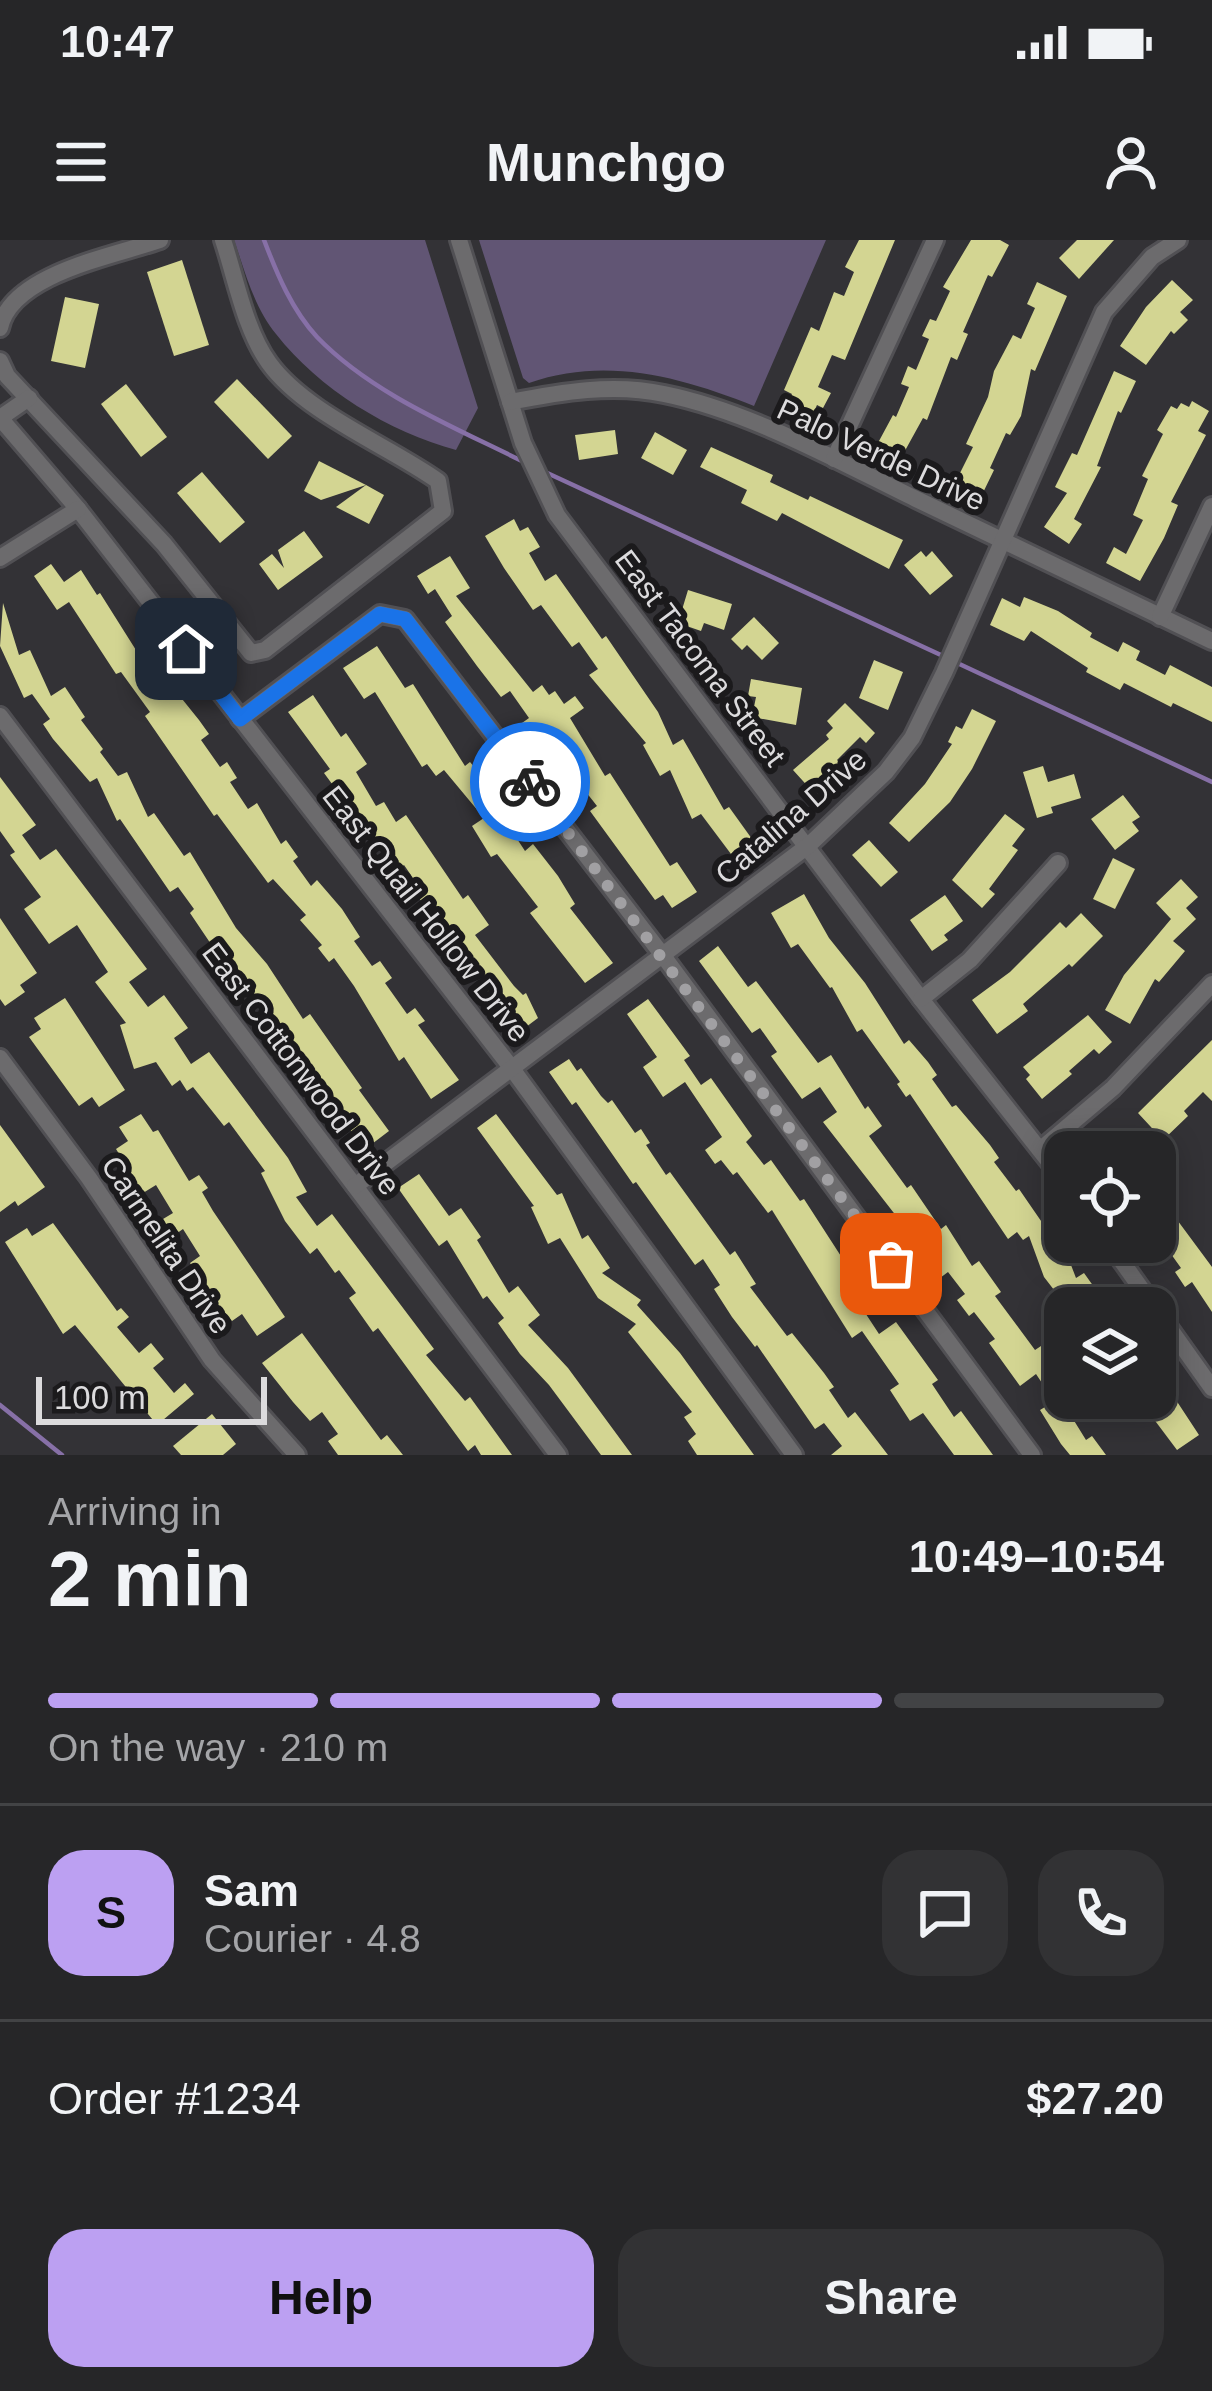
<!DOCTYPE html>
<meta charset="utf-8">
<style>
body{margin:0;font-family:Helvetica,sans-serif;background:#323234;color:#f1f3f6;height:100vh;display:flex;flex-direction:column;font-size:45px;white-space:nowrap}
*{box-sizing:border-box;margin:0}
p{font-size:39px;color:#a4a5a8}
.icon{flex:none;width:66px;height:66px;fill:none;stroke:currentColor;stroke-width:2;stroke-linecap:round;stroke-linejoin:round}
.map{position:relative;height:1215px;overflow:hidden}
.side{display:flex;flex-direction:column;background:#262628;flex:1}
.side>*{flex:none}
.buttons{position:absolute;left:1044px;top:891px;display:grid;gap:24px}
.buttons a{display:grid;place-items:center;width:132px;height:132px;border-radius:24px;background:#262628;box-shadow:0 6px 30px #0003,0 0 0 3px #424345;font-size:60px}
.scale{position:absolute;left:36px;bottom:30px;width:231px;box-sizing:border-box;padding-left:12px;border:6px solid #dcdbdd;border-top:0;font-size:33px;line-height:42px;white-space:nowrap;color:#dcdbdd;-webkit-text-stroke:9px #1b1a1c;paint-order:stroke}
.pin{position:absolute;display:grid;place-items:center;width:102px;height:102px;color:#fff;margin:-51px;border-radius:24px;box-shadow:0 6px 18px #0006}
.courier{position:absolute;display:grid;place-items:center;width:120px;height:120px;margin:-60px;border:9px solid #1a73e8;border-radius:50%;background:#fff;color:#222;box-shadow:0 3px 15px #0007}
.summary em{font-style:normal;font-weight:800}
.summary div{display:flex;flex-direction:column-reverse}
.summary{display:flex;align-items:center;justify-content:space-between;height:204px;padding:0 48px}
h1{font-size:78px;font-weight:800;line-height:90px}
.bar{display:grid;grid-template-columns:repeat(4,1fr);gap:18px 12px;align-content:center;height:144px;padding:0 48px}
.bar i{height:15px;border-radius:9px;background:#424345}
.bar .on{background:#bca0f2}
.bar p{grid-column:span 4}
.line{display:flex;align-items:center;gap:30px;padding:0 48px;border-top:3px solid #424345}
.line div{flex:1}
.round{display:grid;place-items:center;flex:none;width:126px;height:126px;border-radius:36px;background:#323234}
.primary-button{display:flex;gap:24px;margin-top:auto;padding:24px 48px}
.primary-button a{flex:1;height:138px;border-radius:36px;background:#bca0f2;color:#111;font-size:48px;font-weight:800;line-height:138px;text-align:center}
.primary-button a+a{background:#323234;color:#f1f3f6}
.status{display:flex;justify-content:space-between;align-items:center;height:84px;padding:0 60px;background:#262628;direction:ltr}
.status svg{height:33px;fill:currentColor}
header{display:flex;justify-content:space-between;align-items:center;height:156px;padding:0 48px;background:#262628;font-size:54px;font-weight:800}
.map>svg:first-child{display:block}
.green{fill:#615574}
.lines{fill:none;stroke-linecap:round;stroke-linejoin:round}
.stream{stroke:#8770a7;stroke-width:4.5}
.building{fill:#d3d592}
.street-casing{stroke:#515054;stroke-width:22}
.street{stroke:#6c6b6d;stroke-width:16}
.done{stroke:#a1a0a3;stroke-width:12;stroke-dasharray:0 21.6}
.route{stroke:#1a73e8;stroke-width:15}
.labels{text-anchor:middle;stroke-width:12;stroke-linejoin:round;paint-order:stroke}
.street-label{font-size:30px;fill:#dcdbdd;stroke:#1b1a1c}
</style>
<div class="status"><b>10:47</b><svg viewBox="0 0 49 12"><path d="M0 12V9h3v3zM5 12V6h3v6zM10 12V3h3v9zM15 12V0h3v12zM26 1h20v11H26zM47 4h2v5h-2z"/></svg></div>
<header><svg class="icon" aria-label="menu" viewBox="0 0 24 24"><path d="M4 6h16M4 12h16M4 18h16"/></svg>Munchgo<svg class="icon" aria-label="person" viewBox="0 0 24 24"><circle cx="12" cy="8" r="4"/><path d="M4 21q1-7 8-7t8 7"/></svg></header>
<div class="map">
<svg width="1212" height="1215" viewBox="0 0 1212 1215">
<rect width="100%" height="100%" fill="#333236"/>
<!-- green -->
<g class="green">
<path d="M 234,0 L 425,0 L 478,168 L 456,210 C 389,192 319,149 276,94 C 254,67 245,32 234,0 Z"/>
<path d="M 479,0 L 826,0 L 754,166 C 681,137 606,116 529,143 L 523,138 Z"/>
</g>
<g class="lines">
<!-- stream -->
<g class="stream">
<path d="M 264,0 C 277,34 292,70 317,97 C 372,154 454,187 524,222"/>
<path d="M 545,232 L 943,416"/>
<path d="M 953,421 L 1212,542"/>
<path d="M 0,1165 L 62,1215"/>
</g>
</g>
<!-- building -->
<g class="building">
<path d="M 859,0 L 895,0 L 845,120 L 832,115 L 818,147 L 831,153 L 823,168 L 817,165 L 807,187 L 782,175 L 792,154 L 784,150 L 811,87 L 819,91 L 834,52 L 844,56 L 854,32 L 845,27 Z"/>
<path d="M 971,0 L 1000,0 L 1009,5 L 992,37 L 988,35 L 963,92 L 968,94 L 957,120 L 951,117 L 927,180 L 923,178 L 896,227 L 872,214 L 893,175 L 896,177 L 909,147 L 901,144 L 908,126 L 916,130 L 929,99 L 922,96 L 930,79 L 936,81 L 950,51 L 943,47 Z"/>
<path d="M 1077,0 L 1114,0 L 1079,39 L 1059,18 Z"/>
<path d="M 182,20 L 209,105 L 174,116 L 147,32 Z"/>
<path d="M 1172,40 L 1193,60 L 1180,72 L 1188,80 L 1174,94 L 1171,91 L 1146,125 L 1120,106 L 1146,67 Z"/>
<path d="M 1037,42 L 1067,56 L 1035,131 L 1031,129 L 1021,176 L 1010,195 L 1006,193 L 990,228 L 994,230 L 977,265 L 951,251 L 973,207 L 966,204 L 988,157 L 994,131 L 1013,95 L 1021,99 L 1035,68 L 1027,64 Z"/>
<path d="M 65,57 L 99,64 L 85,128 L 51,121 Z"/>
<path d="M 1114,131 L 1136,141 L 1121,173 L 1118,171 L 1097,226 L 1101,227 L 1074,279 L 1082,284 L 1069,304 L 1044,287 L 1067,253 L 1055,247 L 1072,213 L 1077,215 Z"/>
<path d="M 237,139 L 292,196 L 268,219 L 214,162 Z"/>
<path d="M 126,144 L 167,197 L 141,217 L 101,164 Z"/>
<path d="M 1192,161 L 1209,171 L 1198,191 L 1206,195 L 1171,262 L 1178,265 L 1164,298 L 1140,341 L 1106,323 L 1114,307 L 1126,314 L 1143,280 L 1133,275 L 1148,239 L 1142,236 L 1163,194 L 1157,190 L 1171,166 L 1177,169 L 1181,163 L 1189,167 Z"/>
<path d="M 615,190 L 618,214 L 579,220 L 575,195 Z"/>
<path d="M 655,192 L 687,210 L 673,235 L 641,218 Z"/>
<path d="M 711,207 L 773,235 L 770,242 L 808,260 L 810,256 L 903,300 L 889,329 L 782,273 L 777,281 L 741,263 L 747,250 L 700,227 Z"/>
<path d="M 319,221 L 366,245 L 321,260 L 304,251 Z"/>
<path d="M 202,232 L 245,282 L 220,303 L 177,253 Z"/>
<path d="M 366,245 L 384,255 L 369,284 L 336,267 Z"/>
<path d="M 514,279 L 520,291 L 528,287 L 540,307 L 529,313 L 545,341 L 556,334 L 602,399 L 606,396 L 658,472 L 673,505 L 683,499 L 724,570 L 729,567 L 752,599 L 731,614 L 701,574 L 692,579 L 670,530 L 660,536 L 643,505 L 646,503 L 589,435 L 598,429 L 579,402 L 572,407 L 541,365 L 533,370 L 504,328 L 485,296 Z"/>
<path d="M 304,291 L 323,317 L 278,350 L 259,324 L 272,314 L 284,328 L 278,310 Z"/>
<path d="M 921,311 L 926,317 L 932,311 L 953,336 L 930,355 L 904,325 Z"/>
<path d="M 450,316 L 470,348 L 456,356 L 533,452 L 542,445 L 549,455 L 555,451 L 564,464 L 575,456 L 584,468 L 570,478 L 605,536 L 610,533 L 670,626 L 677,622 L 697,652 L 672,668 L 663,655 L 655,660 L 590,571 L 597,566 L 575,538 L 567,542 L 541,499 L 536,503 L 522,483 L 529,478 L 510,451 L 501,457 L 477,426 L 445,382 L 452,376 L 435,349 L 428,354 L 417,336 Z"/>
<path d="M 51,324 L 64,342 L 81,330 L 97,355 L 100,353 L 158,445 L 166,439 L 199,480 L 209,494 L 201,500 L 220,527 L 227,522 L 237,538 L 230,542 L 248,569 L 257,563 L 281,604 L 286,600 L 298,617 L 293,621 L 311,646 L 317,640 L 342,669 L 360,697 L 354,701 L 372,726 L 380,721 L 392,738 L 385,743 L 407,774 L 415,768 L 425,781 L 418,785 L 459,840 L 431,859 L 404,817 L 399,821 L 354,746 L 334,718 L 329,722 L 318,708 L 322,705 L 300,680 L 306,675 L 273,639 L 268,643 L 217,574 L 214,576 L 145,476 L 150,472 L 121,432 L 116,434 L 69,362 L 57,370 L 34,336 Z"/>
<path d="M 688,350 L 732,364 L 724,390 L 704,383 L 701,391 L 678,383 Z"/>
<path d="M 1024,357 L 1058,371 L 1092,393 L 1090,397 L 1118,412 L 1123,402 L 1140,411 L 1136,420 L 1165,435 L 1170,425 L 1212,447 L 1212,482 L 1173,463 L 1171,467 L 1124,443 L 1120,450 L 1086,432 L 1088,428 L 1031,391 L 1024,401 L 990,385 L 1002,358 L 1020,367 Z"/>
<path d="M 3,363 L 19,415 L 30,410 L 51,456 L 65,447 L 85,477 L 81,480 L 103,509 L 100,512 L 118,536 L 127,532 L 148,577 L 154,573 L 184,616 L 190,612 L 236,688 L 267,724 L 303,779 L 310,774 L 362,848 L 359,850 L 389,891 L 364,910 L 278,784 L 245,742 L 243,744 L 219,716 L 190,673 L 194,669 L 178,647 L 170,652 L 120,579 L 117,581 L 97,538 L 90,542 L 53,499 L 43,484 L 50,479 L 32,454 L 24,458 L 0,406 Z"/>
<path d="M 754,377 L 779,403 L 762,420 L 747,405 L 742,410 L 731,399 Z"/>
<path d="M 377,406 L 405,448 L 413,444 L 465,526 L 470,522 L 495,552 L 513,581 L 508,585 L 525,611 L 533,604 L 558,636 L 575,664 L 570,668 L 613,723 L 585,743 L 530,673 L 538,667 L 497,614 L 491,617 L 472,586 L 484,578 L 444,530 L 436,536 L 427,524 L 422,527 L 375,452 L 364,459 L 343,428 Z"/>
<path d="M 874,420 L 903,432 L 888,470 L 859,458 Z"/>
<path d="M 751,439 L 802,448 L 796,485 L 752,477 L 756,457 L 748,456 Z"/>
<path d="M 313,455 L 341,497 L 346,493 L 367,524 L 356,532 L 376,566 L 384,562 L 396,582 L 406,575 L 463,659 L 468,655 L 489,685 L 475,695 L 514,746 L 523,755 L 526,753 L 538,778 L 518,793 L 446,693 L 451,689 L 433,663 L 426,668 L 417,655 L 422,651 L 404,625 L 396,631 L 324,533 L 330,529 L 288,472 Z"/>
<path d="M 845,463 L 875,493 L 866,503 L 860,497 L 837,520 L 847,531 L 834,542 L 829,537 L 812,551 L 793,530 L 829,499 L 826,495 L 833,488 L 827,481 Z"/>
<path d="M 972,469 L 996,481 L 972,529 L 950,562 L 909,602 L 889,583 L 925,544 L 952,504 L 948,502 L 956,486 L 962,489 Z"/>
<path d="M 1043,526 L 1048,542 L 1074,534 L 1081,558 L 1051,567 L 1053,573 L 1037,578 L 1023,532 Z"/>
<path d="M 0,537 L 36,585 L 22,595 L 40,620 L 56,609 L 147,729 L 129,742 L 148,767 L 164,755 L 188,788 L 174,798 L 191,824 L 209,812 L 288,918 L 307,952 L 296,957 L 317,986 L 332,974 L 434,1109 L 426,1115 L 465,1161 L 470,1157 L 512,1215 L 481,1215 L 475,1205 L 468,1211 L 378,1088 L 373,1092 L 349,1058 L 356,1053 L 339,1030 L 335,1033 L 317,1008 L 310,1014 L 285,981 L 261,933 L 265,931 L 229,882 L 224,886 L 193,847 L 187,851 L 180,840 L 172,846 L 156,822 L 134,829 L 120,785 L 126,783 L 95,742 L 108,732 L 77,685 L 49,704 L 24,669 L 41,657 L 10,615 L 15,612 L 0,591 Z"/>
<path d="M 1123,555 L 1140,577 L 1132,582 L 1139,591 L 1115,610 L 1091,579 Z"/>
<path d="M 1005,574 L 1025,589 L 1012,606 L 1018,610 L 989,649 L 995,654 L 982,668 L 952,640 Z"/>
<path d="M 869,600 L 898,632 L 881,647 L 852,615 Z"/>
<path d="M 1113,618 L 1135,629 L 1115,669 L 1093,659 Z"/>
<path d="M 1181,639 L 1198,657 L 1186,668 L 1196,679 L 1173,701 L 1185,711 L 1159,742 L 1155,739 L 1130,784 L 1105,770 L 1124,735 L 1171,679 L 1156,663 Z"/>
<path d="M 804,654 L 829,698 L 865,743 L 904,804 L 909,800 L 928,822 L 937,835 L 932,839 L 952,867 L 956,865 L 990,905 L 999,918 L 994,922 L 1016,951 L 1019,949 L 1050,994 L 1058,991 L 1076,1038 L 1084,1033 L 1109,1068 L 1068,1068 L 1044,1037 L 1029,996 L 1023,1000 L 1017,992 L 1008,999 L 910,854 L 906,857 L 897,844 L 900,842 L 862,789 L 857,792 L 832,747 L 830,748 L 798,704 L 791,708 L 771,673 Z"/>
<path d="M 945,655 L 963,681 L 944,695 L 948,700 L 932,711 L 910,680 Z"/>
<path d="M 1081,673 L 1103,696 L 1072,727 L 1069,724 L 1023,764 L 1028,771 L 997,794 L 972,760 L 1010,732 L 1060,682 L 1066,688 Z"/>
<path d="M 0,678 L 37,733 L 20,745 L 25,752 L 5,766 L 0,759 Z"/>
<path d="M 718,706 L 748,747 L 756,741 L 818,823 L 831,815 L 865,869 L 868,866 L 882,886 L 869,896 L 907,948 L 911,945 L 941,989 L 946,985 L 972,1026 L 979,1021 L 1001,1052 L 995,1056 L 1035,1110 L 1044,1104 L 1065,1140 L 1048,1152 L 1036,1134 L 1020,1146 L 989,1103 L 995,1099 L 974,1072 L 969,1076 L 957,1060 L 965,1054 L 948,1032 L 940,1038 L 911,995 L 823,882 L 837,872 L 820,847 L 802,859 L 771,816 L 777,812 L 760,788 L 752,793 L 699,721 Z"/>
<path d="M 65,758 L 125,850 L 99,867 L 92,857 L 79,866 L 29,797 L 41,789 L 34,778 Z"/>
<path d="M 648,759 L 690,816 L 684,820 L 701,845 L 711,838 L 752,896 L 746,902 L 764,925 L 771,920 L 800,961 L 804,959 L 859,1044 L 864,1040 L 874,1056 L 860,1065 L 879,1094 L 896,1082 L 938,1140 L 932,1144 L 954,1177 L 961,1171 L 993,1215 L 954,1215 L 923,1173 L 910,1181 L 890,1150 L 899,1144 L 862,1091 L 852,1098 L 772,970 L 768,973 L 737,932 L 733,935 L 721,920 L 715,924 L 705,910 L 722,897 L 685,842 L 663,857 L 643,827 L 657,817 L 627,774 Z"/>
<path d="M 1088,775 L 1112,802 L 1099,814 L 1094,809 L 1069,831 L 1072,834 L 1042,859 L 1026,839 L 1030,835 L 1023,827 Z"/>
<path d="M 1212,800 L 1212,861 L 1203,852 L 1184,871 L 1188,876 L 1163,900 L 1138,873 Z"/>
<path d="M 569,819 L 577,831 L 581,828 L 601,856 L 608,863 L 612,860 L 635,893 L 641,889 L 650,903 L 646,905 L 666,935 L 670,932 L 730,1015 L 735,1011 L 756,1044 L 750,1047 L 787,1096 L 792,1093 L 824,1133 L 834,1147 L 829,1150 L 848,1178 L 855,1172 L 888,1215 L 831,1215 L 842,1206 L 824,1183 L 815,1189 L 757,1105 L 755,1107 L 732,1077 L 714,1049 L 720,1045 L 703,1019 L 695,1025 L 636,942 L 633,944 L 576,862 L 572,865 L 549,832 Z"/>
<path d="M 141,874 L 153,892 L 158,890 L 189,941 L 199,935 L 208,948 L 202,952 L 213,971 L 285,1077 L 257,1096 L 242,1074 L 232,1081 L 215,1061 L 190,1023 L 200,1016 L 183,989 L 173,996 L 163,979 L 173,973 L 156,945 L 143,953 L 116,909 L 128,901 L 119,887 Z"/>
<path d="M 496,874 L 557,955 L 562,953 L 582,999 L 588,995 L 610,1028 L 602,1033 L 641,1060 L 637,1065 L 680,1113 L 754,1215 L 697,1215 L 688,1201 L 696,1194 L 684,1177 L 692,1172 L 628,1092 L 636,1084 L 598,1058 L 560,998 L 548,1004 L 531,967 L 534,966 L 477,888 Z"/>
<path d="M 0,885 L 45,947 L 18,966 L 15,961 L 0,972 Z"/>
<path d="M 419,934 L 449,976 L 461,968 L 481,997 L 477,1000 L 509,1053 L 518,1046 L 540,1075 L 528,1085 L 568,1128 L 632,1215 L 601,1215 L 549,1145 L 520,1114 L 498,1083 L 504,1078 L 487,1056 L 483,1059 L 447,1000 L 439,1006 L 398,948 Z"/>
<path d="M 1155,950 L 1212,1027 L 1212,1072 L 1192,1042 L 1185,1047 L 1175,1032 L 1181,1028 L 1161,1000 L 1155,1004 Z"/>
<path d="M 53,983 L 117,1071 L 121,1068 L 129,1077 L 117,1087 L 139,1113 L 151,1103 L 164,1119 L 153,1128 L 174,1153 L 185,1143 L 194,1154 L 157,1185 L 75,1085 L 63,1094 L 5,1002 L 27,988 L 32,996 Z"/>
<path d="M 302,1093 L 381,1200 L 387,1195 L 403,1215 L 338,1215 L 328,1201 L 338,1194 L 322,1172 L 310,1181 L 293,1162 L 262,1123 Z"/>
<path d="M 1155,1128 L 1199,1195 L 1177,1210 L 1138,1158 L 1155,1158 Z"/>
<path d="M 1060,1158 L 1086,1200 L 1092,1196 L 1106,1215 L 1070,1215 L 1061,1204 L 1040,1170 Z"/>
<path d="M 212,1174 L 236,1204 L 223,1215 L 181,1215 L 173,1206 Z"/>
</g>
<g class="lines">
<defs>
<g id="street">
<path d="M 459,0 L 523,203 L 557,275 L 921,759 L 1065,942"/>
<path d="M 0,88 C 11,34 114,16 160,0"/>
<path d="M 0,121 L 7,136 L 164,304 L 251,413 L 265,410 L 443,271 L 438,241 C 389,206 305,173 269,123 C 245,90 236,39 223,0"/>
<path d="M 29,158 L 0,178 L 78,269 L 510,826 L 794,1215"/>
<path d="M 510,162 C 561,152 613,143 664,154 C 749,171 838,221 916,259 C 1014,307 1113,354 1212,401"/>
<path d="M 834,219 L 935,0"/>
<path d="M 0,318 L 78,269"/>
<path d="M 1160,377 L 1212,266"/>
<path d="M 0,476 L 558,1215"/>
<path d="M 240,479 L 380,374 L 405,379 L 664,717 L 1032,1215"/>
<path d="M 921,759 L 970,720 L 1058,623"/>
<path d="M 0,818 L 89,938 L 212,1120 L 297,1215"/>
<path d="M 1041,909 L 1113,848 L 1212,744"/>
<path d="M 355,946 L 809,605 L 886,532 L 912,498 L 944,433 L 1104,72 L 1152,17 L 1178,0"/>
<path d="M 1108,1002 L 1212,1148"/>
</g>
</defs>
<!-- street casing -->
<use href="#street" class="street-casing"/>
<!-- street -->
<use href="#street" class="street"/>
</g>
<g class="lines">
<!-- done -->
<path class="done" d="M 530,542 L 891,1024"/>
<!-- route -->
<path class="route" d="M 186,409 L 240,479 L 380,374 L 405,379 L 530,542"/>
</g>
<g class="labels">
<!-- street labels -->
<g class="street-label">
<text transform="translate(881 215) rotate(25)" y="10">Palo Verde Drive</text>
<text transform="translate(700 418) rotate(53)" y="10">East Tacoma Street</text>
<text transform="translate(791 577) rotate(-41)" y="10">Catalina Drive</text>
<text transform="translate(426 674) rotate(52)" y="10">East Quail Hollow Drive</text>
<text transform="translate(301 829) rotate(53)" y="10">East Cottonwood Drive</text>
<text transform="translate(166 1005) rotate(56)" y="10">Carmelita Drive</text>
</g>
</g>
</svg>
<div class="buttons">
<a><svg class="icon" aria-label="locate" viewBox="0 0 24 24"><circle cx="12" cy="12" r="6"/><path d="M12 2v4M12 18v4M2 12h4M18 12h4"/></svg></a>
<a><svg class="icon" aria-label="layers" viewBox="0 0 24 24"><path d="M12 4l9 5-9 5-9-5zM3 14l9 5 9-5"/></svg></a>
</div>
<div class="scale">100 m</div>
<div class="pin" style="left:891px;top:1024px;background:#ea580c"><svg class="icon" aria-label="bag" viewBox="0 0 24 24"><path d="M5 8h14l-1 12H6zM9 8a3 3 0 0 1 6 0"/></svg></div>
<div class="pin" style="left:186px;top:409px;background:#1f2937"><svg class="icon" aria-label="home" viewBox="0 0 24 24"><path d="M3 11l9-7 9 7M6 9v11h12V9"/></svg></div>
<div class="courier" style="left:530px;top:542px"><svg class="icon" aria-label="bike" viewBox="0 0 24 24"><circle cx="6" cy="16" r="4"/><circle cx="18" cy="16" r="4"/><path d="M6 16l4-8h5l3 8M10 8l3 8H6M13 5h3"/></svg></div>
</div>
<section class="side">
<div class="summary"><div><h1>2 min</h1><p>Arriving in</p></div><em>10:49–10:54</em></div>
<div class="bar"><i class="on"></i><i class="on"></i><i class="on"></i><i></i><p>On the way · 210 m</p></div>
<div class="line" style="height:216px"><b class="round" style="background:#bca0f2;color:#111">S</b><div><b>Sam</b><p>Courier · 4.8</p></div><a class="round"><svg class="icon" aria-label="chat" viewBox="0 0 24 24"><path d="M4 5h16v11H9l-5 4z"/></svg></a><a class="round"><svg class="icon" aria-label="phone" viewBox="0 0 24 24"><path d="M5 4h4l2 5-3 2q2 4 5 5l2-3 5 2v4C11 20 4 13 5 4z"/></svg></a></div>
<div class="line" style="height:156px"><div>Order #1234</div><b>$27.20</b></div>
<div class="primary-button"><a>Help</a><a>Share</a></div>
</section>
